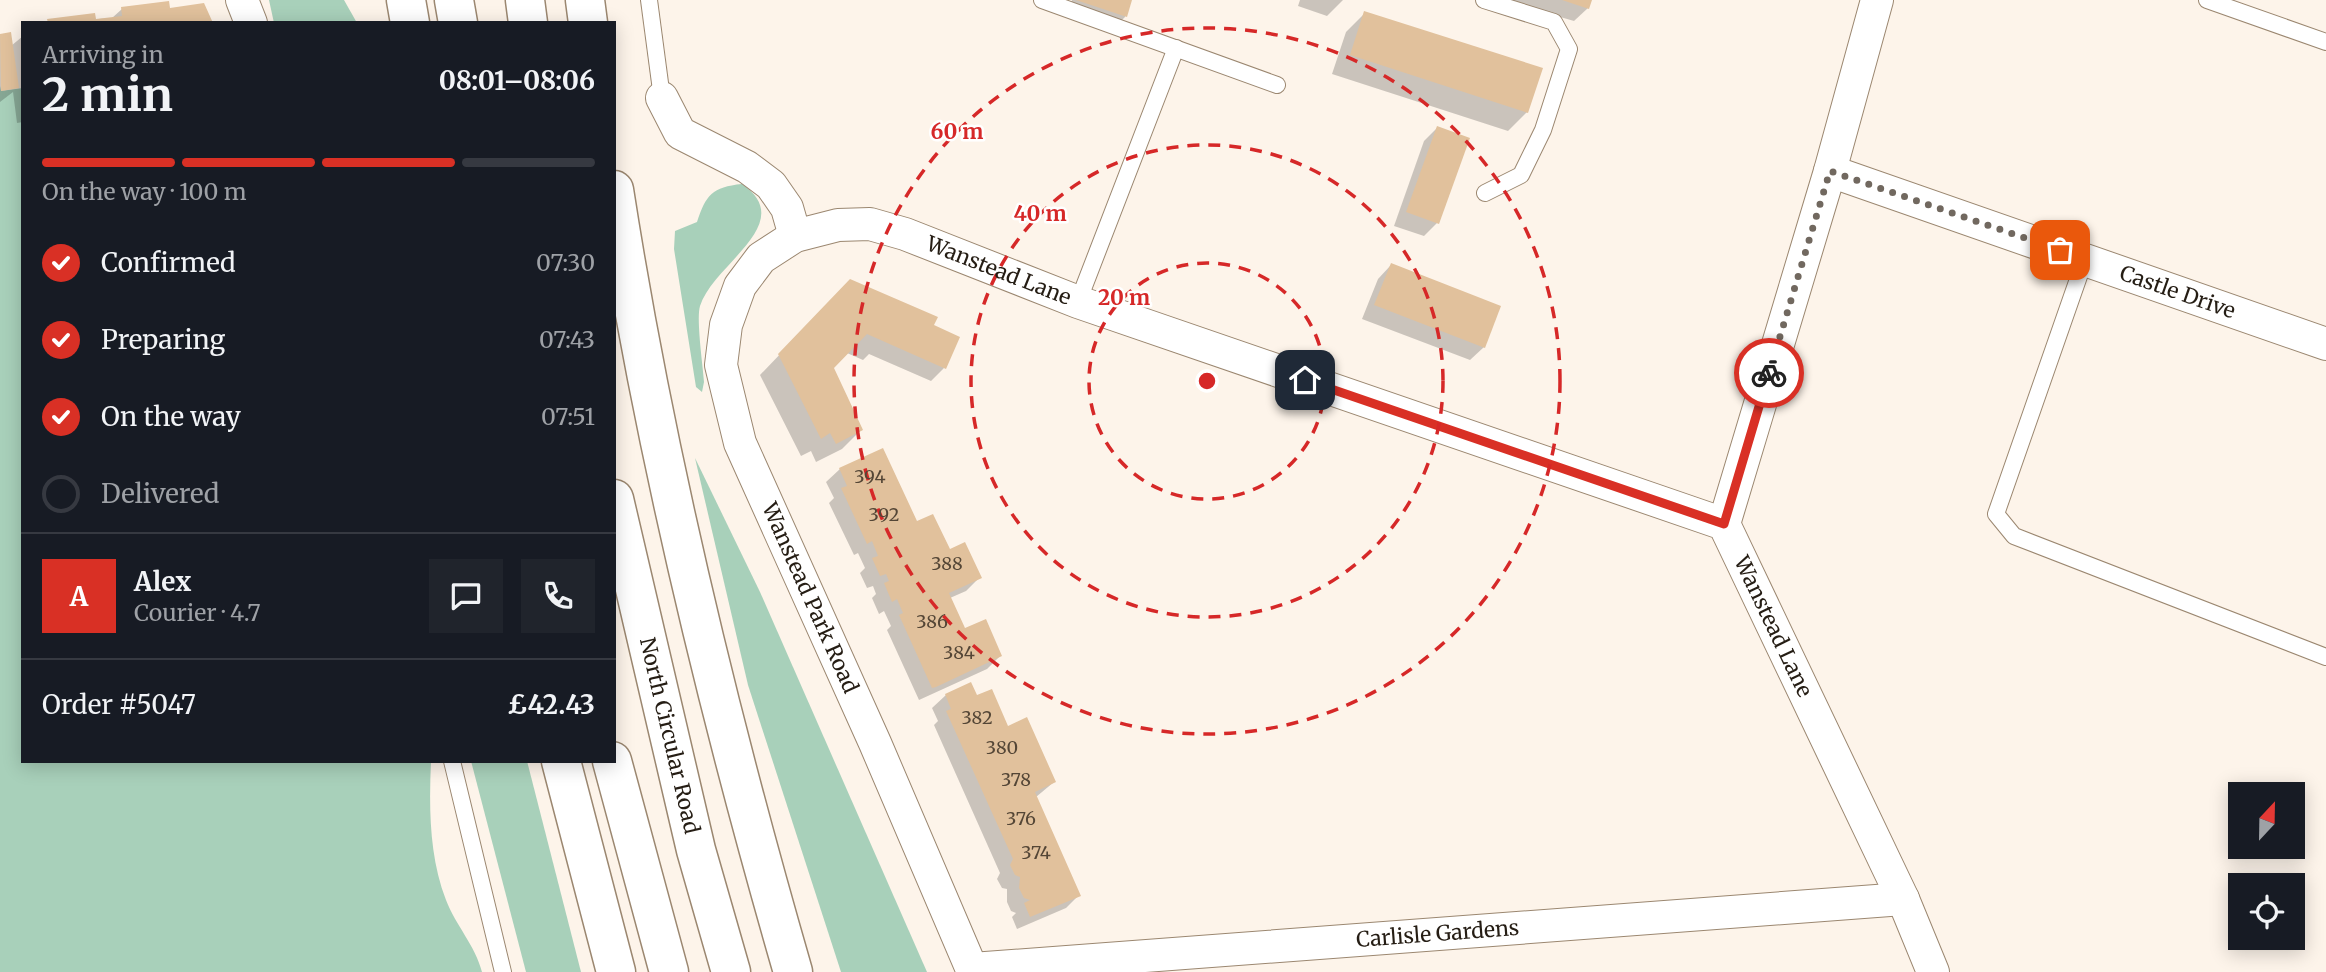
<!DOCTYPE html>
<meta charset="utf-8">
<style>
body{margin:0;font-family:Merriweather,serif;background:#20242c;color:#f1f3f6;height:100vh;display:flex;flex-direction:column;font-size:26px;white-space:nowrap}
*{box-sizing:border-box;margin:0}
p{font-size:23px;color:#9ea1a6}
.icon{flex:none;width:38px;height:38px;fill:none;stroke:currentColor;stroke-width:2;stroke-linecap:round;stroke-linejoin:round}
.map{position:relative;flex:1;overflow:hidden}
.drawer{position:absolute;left:21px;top:21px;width:595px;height:742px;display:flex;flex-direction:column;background:#171b24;border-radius:0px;box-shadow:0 4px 18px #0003}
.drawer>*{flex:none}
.needle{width:46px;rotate:22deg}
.buttons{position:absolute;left:2228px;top:782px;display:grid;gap:14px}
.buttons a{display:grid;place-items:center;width:77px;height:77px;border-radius:0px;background:#171b24;box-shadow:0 4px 18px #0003;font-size:35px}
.pin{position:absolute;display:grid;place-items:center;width:60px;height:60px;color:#fff;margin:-30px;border-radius:14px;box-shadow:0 4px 10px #0006}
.courier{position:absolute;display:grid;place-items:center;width:70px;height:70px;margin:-35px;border:5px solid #d93025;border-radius:50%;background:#fff;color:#222;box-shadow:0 2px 9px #0007}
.overview em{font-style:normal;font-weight:700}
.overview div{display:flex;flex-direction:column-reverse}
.overview{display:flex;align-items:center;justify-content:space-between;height:119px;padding:0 21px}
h1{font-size:46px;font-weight:700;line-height:52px}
.bar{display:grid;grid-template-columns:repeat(4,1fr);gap:10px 7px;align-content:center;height:84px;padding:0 21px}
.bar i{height:9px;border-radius:5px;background:#363941}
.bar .current{background:#d93025}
.bar p{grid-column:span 4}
.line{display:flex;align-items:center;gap:18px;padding:0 21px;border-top:2px solid #363941}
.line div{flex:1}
.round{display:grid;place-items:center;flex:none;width:74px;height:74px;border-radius:0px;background:#20242c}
ol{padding:0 21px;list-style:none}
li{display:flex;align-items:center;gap:21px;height:77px}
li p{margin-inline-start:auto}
li .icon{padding:7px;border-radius:50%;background:#d93025;color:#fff;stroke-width:4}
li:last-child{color:#9ea1a6}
li i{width:38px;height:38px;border:4px solid #363941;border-radius:50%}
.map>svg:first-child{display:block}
.green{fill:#a8d0ba}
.shadow{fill:#0003}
.building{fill:#e1c19c}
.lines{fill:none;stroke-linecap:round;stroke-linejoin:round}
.service-casing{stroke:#9b8770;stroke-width:18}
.minor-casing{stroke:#9b8770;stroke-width:34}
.trunk-casing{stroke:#9b8770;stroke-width:41}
.service{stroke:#fff;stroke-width:16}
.minor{stroke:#fff;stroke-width:32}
.trunk{stroke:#fff;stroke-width:38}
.done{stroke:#71685f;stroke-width:7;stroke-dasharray:0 12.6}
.route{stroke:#d93025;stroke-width:9}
.ring{fill:none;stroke:#d62828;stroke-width:3.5;stroke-dasharray:12 9}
.labels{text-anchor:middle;stroke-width:5;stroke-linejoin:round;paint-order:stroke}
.number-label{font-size:18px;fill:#544636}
.street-label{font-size:21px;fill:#251d14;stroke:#fff}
.centre{fill:#d62828;stroke:#fff;stroke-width:3.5}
.ring-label{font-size:21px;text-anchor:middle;font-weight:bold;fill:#d62828;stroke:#fff;stroke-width:5;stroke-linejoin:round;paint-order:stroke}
</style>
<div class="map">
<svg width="2326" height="972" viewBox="0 0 2326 972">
<rect width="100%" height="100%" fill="#fdf4ea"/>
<!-- green -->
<g class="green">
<path d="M 269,0 L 344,0 L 357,23 L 274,23 Z"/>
<path d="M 0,86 L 1,91 L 23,88 L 23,761 L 431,761 C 429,807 429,856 446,900 C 456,926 475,945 482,972 L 0,972 Z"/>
<path d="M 742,184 C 799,223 713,264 700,306 C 696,319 703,367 704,382 L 702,392 L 696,387 L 674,249 L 675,231 L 697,222 C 706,195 712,187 742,184 Z"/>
<path d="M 695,458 L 760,592 L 927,972 L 841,972 L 748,685 Z"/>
<path d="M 471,761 L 527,761 L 581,972 L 526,972 Z"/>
</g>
<!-- shadow -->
<g class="shadow">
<path d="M 1072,0 L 1130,0 L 1125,17 L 1119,23 L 1070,6 Z"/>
<path d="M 1300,0 L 1343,0 L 1327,16 L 1298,6 Z"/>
<path d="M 1502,0 L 1590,0 L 1588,8 L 1574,21 Z"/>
<path d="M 122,9 L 168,10 L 211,23 L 45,23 L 112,18 Z"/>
<path d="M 1365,13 L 1527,112 L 1508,131 L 1332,74 L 1346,32 Z"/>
<path d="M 10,34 L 11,46 L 23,36 L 23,122 L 17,123 L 13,92 L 0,102 L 0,36 Z"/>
<path d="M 1437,128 L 1437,223 L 1424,236 L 1394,226 L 1424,141 Z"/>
<path d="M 1391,265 L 1484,347 L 1470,360 L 1362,319 L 1378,279 Z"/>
<path d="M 831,301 L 932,326 L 944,368 L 931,381 L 869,354 L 863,360 L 847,353 L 832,368 L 861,430 L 842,449 L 816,462 L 811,451 L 801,456 L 760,375 Z"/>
<path d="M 840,469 L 916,524 L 980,577 L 966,591 L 950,598 L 964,631 L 1000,656 L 987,669 L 919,700 L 887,630 L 891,626 L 884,611 L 879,614 L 872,598 L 876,594 L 873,586 L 867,588 L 860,573 L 865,568 L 858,553 L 854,555 L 829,503 L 834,498 L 826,482 Z"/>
<path d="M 946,695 L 976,698 L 1054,782 L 1036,797 L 1079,895 L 1066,908 L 1017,929 L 1012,917 L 1016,913 L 1011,911 L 1007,902 L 1007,889 L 1002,888 L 997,879 L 1000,873 L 934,725 L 938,721 L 932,708 Z"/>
</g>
<!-- building -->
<g class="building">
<path d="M 1076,0 L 1132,0 L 1127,17 Z"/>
<path d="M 1562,0 L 1592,0 L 1589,9 Z"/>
<path d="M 169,1 L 170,8 L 204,3 L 213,23 L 48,23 L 47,19 L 95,13 L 96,19 L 122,16 L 121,7 Z"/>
<path d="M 1364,11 L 1543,68 L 1528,113 L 1350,55 Z"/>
<path d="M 11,32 L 19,88 L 1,91 L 0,34 Z"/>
<path d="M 1437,126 L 1470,138 L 1439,224 L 1406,212 Z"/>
<path d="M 1391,263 L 1501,306 L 1485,348 L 1374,305 Z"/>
<path d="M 850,279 L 938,317 L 934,325 L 960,337 L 946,369 L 867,334 L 834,368 L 863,430 L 836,444 L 830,433 L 821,439 L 778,354 Z"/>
<path d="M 883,448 L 917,521 L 933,514 L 950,549 L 965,542 L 982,578 L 949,593 L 965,628 L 986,619 L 1002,656 L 936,687 L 932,688 L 899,615 L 903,613 L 897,599 L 892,602 L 884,583 L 889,581 L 886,574 L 880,576 L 872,558 L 878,556 L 872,541 L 867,544 L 841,488 L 847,486 L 839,468 Z"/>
<path d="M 971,682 L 977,695 L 992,689 L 1008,726 L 1027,717 L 1056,782 L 1035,792 L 1081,896 L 1030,917 L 1024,903 L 1030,900 L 1024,898 L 1019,888 L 1020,877 L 1015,875 L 1010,865 L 1013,859 L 946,711 L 951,709 L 945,694 Z"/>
</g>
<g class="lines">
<defs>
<g id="service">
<path d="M 649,0 L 662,98"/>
<path d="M 1042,0 L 1277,85"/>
<path d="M 1484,0 L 1554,22 L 1569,49 L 1543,130 L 1521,175 L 1485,193"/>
<path d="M 2207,0 L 2326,42"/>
<path d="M 2085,259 L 1996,514 L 2014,536 L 2326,657"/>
<path d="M 1078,302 L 1176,48"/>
<path d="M 452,761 L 503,972"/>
</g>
<g id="minor">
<path d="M 242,0 L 251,23"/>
<path d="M 662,98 L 680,133 L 747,167 L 771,185 L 787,208 L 795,236"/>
<path id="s1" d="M 1830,171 L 2326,344"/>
<path d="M 1724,524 L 1830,171 L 1877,0"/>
<path id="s2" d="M 972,969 L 1903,899"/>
<path id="s3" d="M 973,972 L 875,743 L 740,443 L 721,365 L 726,325 L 740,286 L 761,258 L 795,236 L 838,225 L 870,224 L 905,234 L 1078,302 L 1724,524 L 1903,899 L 1933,972"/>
</g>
<g id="trunk">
<path d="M 406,0 L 410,23"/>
<path d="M 454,0 L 458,23"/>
<path d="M 525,0 L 528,23"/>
<path d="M 585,0 L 588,23"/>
<path d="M 614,190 C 655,454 719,716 793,972"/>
<path id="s4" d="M 614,499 L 696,850 L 731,972"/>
<path d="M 561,761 L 616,972"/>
<path d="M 612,761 L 669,972"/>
</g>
</defs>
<!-- service casing -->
<use href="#service" class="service-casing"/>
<!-- minor casing -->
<use href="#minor" class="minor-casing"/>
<!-- trunk casing -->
<use href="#trunk" class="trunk-casing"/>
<!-- service -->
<use href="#service" class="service"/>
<!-- minor -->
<use href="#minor" class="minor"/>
<!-- trunk -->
<use href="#trunk" class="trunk"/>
</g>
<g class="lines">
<!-- done -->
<path class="done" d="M 1769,373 L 1830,171 L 2060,250"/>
<!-- route -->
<path class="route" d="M 1305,380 L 1724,524 L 1769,373"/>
</g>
<!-- distance rings -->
<g class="ring">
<circle cx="1207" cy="381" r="118"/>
<circle cx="1207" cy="381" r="236"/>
<circle cx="1207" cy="381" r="353"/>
</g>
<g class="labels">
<!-- number labels -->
<g class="number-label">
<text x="870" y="483">394</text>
<text x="884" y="521">392</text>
<text x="947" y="570">388</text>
<text x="932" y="628">386</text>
<text x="959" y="659">384</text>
<text x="977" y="724">382</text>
<text x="1002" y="754">380</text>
<text x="1016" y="786">378</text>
<text x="1021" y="825">376</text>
<text x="1036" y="859">374</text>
</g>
<!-- street labels -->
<g class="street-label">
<text dy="7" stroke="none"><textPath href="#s3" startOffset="1029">Wanstead Lane</textPath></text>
<text dy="7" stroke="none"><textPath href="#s1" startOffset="368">Castle Drive</textPath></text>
<text transform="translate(810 598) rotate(66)" y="7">Wanstead Park Road</text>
<text dy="7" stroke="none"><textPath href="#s3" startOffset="1911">Wanstead Lane</textPath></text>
<text dy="7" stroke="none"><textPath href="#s4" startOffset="243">North Circular Road</textPath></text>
<text dy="7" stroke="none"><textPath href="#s2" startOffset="467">Carlisle Gardens</textPath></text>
</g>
</g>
<circle cx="1207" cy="381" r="10" class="centre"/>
<g class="ring-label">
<text x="957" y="139">60 m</text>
<text x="1040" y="221">40 m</text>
<text x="1124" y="305">20 m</text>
</g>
</svg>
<div class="buttons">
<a><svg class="needle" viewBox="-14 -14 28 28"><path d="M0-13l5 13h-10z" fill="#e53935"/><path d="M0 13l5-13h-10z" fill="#9ea1a6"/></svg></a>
<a><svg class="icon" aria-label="locate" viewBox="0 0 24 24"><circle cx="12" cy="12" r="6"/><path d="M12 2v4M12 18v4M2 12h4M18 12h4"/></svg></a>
</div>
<div class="pin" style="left:2060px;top:250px;background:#ea580c"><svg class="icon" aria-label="bag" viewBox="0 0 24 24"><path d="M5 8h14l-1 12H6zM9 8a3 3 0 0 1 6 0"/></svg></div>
<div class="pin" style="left:1305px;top:380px;background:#1f2937"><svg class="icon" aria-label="home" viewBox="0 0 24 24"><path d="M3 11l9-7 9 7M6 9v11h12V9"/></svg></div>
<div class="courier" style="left:1769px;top:373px"><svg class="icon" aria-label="bike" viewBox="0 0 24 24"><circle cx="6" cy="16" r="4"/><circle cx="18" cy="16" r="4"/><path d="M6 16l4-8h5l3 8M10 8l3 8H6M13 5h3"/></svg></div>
<section class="drawer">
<div class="overview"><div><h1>2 min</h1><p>Arriving in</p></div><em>08:01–08:06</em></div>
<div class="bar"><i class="current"></i><i class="current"></i><i class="current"></i><i></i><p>On the way · 100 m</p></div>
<ol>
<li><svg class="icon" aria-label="check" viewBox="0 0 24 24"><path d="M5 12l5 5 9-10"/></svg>Confirmed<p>07:30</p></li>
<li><svg class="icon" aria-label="check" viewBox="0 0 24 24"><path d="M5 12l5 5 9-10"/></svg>Preparing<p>07:43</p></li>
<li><svg class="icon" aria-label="check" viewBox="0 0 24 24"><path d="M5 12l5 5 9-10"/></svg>On the way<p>07:51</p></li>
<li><i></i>Delivered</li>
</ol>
<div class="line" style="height:126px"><b class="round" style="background:#d93025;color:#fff">A</b><div><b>Alex</b><p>Courier · 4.7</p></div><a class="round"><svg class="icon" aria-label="chat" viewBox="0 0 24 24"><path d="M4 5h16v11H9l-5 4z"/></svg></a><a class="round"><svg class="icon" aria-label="phone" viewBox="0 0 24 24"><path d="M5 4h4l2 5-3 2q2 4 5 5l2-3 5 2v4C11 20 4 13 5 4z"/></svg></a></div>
<div class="line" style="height:91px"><div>Order #5047</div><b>£42.43</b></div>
</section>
</div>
